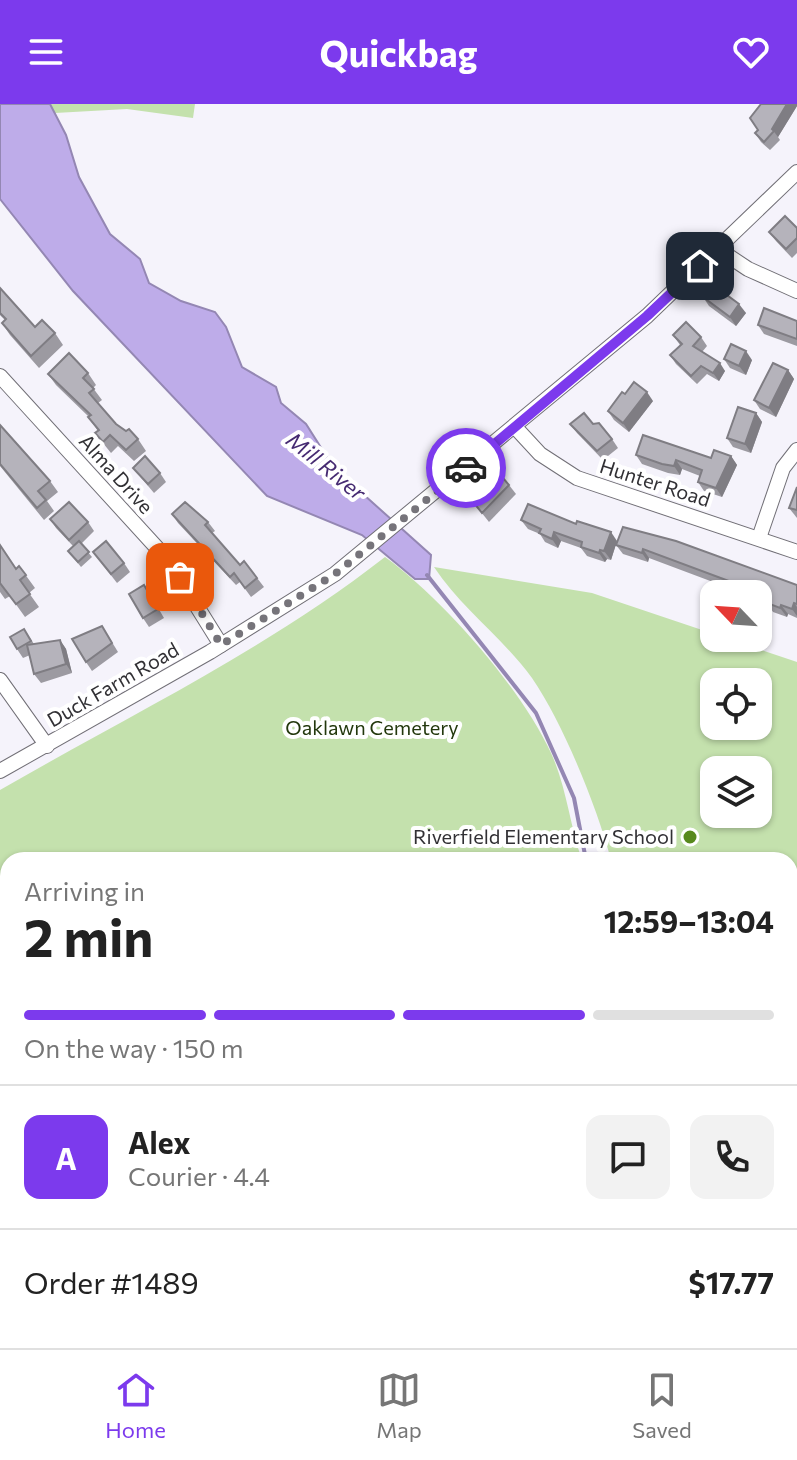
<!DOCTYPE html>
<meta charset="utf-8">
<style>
body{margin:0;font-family:Commissioner,sans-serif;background:#f2f2f2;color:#222;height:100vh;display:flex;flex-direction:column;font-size:30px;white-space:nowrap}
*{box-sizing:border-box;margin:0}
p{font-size:26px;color:#767676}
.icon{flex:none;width:44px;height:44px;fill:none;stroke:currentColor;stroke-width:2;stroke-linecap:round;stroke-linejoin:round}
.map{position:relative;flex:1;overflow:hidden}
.drawer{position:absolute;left:0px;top:748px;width:798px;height:496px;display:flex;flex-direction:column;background:#fff;border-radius:24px 24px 0 0;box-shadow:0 2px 6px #0004}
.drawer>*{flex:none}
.needle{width:52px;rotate:295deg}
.fabs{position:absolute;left:700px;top:476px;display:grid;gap:16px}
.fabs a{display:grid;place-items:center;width:72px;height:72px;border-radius:16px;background:#fff;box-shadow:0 2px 6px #0004;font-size:40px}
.pin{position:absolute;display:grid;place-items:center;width:68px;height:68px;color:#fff;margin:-34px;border-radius:16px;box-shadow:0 4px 12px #0006}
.courier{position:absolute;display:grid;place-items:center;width:80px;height:80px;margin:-40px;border:6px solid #7c3aed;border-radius:50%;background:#fff;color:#222;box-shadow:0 2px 10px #0007}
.summary em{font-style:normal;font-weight:700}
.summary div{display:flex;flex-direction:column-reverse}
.summary{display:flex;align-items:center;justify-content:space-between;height:136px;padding:0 24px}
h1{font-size:52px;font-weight:700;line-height:60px}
.bar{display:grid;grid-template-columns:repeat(4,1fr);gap:12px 8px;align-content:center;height:96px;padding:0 24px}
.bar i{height:10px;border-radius:6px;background:#e0e0e0}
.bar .current{background:#7c3aed}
.bar p{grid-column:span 4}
.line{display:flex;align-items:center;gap:20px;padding:0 24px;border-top:2px solid #e0e0e0}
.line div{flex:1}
.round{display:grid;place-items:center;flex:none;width:84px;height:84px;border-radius:16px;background:#f2f2f2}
header{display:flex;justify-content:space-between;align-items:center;height:104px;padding:0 24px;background:#7c3aed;color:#fff;font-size:36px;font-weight:700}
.tabs{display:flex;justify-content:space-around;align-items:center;height:112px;border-top:2px solid #e0e0e0;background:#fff;font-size:22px;color:#767676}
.tabs a{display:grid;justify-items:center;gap:4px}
.tabs .current{color:#7c3aed}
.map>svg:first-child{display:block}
.green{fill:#c4e1ad;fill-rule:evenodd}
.water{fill:#beace9;stroke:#9487b3;stroke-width:2}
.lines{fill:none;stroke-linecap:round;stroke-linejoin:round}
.stream{stroke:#9487b3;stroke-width:4}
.minor-casing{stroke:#716f76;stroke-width:16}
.minor{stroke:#fff;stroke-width:14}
.wall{fill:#9c9aa1}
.shaded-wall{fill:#7f7d83}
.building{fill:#b5b3bb;stroke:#7f7d83;stroke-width:2}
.done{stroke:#76747a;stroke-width:8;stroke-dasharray:0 14.4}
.route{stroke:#7c3aed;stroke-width:10}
.poi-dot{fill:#58891e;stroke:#fff;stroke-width:3}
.labels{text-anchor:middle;stroke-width:8;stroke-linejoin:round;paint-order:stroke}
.street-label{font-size:20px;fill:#313034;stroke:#fff}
.park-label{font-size:20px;fill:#23380d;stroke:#fff}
.poi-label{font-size:20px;fill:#313034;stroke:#fff;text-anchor:end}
.water-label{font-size:22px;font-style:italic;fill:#462b72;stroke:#fff}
</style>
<header><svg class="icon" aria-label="menu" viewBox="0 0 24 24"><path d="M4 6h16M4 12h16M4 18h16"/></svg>Quickbag<svg class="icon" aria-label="heart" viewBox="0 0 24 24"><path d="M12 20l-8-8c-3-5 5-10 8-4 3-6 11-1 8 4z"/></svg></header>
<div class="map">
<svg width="797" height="1244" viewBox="0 0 797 1244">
<rect width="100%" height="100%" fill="#f5f3fb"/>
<!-- green -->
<g class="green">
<path d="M 50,0 L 195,0 L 193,14 L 127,5 L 55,9 Z"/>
<path d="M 385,453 C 443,495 521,584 551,649 C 566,681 570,722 582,756 L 8,756 L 8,1236 L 699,1236 L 704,1244 L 0,1244 L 0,686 C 130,611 266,546 385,453 Z"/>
<path d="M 434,463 L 592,489 L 714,530 L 714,534 L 726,534 L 797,558 L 797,1054 L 790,1056 L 790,756 L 611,756 C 597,703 563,619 532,574 C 503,534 461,504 434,463 ZM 758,578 L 758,622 L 714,622 L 714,578 ZM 714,666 L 758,666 L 758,710 L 714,710 Z"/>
<path d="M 797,1071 L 797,1244 L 783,1244 L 767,1236 L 790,1236 L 790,1072 Z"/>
</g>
<!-- water -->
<path class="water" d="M 0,0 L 50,0 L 66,31 L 79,73 L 110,130 L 140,155 L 149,179 L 181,197 L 215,208 L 226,223 L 242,263 L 276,283 L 281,299 L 306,320 L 334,364 L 431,451 L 429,475 L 415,475 L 362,431 L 267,392 L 73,187 L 0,95 Z"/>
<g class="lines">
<!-- stream -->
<g class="stream">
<path d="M 427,471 L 536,609 L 574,694 L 586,756"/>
<path d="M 790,1060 L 797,1059"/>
</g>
<defs>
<g id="minor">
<path d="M 718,145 L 748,165 L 797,187"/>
<path d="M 0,272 L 168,456 L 221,541"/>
<path d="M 515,323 L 540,350 L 577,374 L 797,448"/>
<path d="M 759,434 L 783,364 L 797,346"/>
<path d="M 0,576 L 47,642"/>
<path d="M 0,667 L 210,548 L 335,470 L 647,212 L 797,68"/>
</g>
</defs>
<!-- minor casing -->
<use href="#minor" class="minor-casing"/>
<!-- minor -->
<use href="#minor" class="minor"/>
</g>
<!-- wall -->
<g class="wall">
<path d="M 797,0 L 797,2 L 778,33 L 780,36 L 770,46 L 761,38 L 755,29 Z"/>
<path d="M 797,124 L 797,149 L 792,154 L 776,137 L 769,128 Z"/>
<path d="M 0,184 L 35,223 L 55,229 L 63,241 L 39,264 L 10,231 L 2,219 L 5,216 L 0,211 Z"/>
<path d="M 703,193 L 746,209 L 736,222 L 709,202 Z"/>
<path d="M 797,217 L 797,242 L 764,230 L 758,221 Z"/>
<path d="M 673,231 L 701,233 L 707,242 L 702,248 L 725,267 L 719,277 L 707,270 L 697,280 L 676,260 L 670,251 L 680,241 Z"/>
<path d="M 724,255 L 752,256 L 746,271 L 730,264 Z"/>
<path d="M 788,266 L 794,275 L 776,313 L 760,305 L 754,296 Z"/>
<path d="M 88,269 L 96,281 L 93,284 L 102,296 L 98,299 L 116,320 L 138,335 L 146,347 L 134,357 L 118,342 L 111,349 L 95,329 L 98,327 L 88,313 L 89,313 L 56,281 L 48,270 Z"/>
<path d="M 653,297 L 629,328 L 614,316 L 608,307 Z"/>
<path d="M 756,309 L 762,318 L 751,349 L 733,343 L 727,334 Z"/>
<path d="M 570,320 L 593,320 L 612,335 L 618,344 L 603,356 L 577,329 Z"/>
<path d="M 0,321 L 50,377 L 58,388 L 47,397 L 54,407 L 44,416 L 0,362 Z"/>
<path d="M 636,351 L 711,354 L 731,352 L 737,361 L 722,393 L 704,387 L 698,378 L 700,372 L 682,365 L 680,371 L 668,369 L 642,360 Z"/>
<path d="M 133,364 L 160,369 L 166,378 L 154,389 Z"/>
<path d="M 509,381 L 516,390 L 489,418 L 470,394 Z"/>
<path d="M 797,383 L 797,414 L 789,404 Z"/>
<path d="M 172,410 L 208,418 L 215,427 L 212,429 L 240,461 L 244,457 L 264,483 L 251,493 L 240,478 L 236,481 L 178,419 Z"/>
<path d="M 50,415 L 88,418 L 94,427 L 81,440 L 92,453 L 81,463 L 68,447 L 73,442 L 56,424 Z"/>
<path d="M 521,416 L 617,437 L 611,456 L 607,455 L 605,458 L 587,452 L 581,444 L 561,437 L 558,444 L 545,438 L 540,430 L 528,425 Z"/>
<path d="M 623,423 L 797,481 L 797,514 L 788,510 L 787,513 L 773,508 L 767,498 L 758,495 L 758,490 L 745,490 L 649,454 L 648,458 L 623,450 L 616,441 Z"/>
<path d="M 0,441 L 16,465 L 19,462 L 35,484 L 29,489 L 39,503 L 25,513 L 10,492 L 5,495 L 0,488 Z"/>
<path d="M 93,448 L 124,459 L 130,468 L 117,479 Z"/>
<path d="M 150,490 L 164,514 L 149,523 L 143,514 Z"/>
<path d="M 102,522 L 118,548 L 92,567 L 86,558 Z"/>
<path d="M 24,525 L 34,540 L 60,536 L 66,545 L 72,569 L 41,579 L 34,570 L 30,551 L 23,554 L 17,545 Z"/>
<path d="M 0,1040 L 8,1050 L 8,1134 L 0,1140 Z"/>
</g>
<!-- shaded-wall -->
<g class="shaded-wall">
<path d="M 787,0 L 797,0 L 797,2 L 778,33 L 772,25 Z"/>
<path d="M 739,200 L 746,209 L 736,222 L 730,213 Z"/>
<path d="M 746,247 L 752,256 L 746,271 L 739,262 Z"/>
<path d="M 720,259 L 725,267 L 719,277 L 713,269 Z"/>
<path d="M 788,266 L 794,275 L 776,313 L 769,304 Z"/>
<path d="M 647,288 L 653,297 L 629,328 L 623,319 Z"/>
<path d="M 756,309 L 762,318 L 751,349 L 745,340 Z"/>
<path d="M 731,352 L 737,361 L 722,393 L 716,384 Z"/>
<path d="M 676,356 L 682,365 L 680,371 L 674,362 Z"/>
<path d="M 554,428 L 561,437 L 558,444 L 552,435 Z"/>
<path d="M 611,428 L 617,437 L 611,456 L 604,447 Z"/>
<path d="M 643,445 L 649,454 L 648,458 L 642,449 Z"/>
<path d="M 600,446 L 607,455 L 605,458 L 599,449 Z"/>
<path d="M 794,499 L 797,503 L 797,512 L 792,505 Z"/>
<path d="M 781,501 L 788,510 L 787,513 L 780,504 Z"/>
<path d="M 60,536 L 66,545 L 72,569 L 66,560 Z"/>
</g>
<!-- building -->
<g class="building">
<path d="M 761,0 L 787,0 L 772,25 L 774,27 L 764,38 L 755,29 L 758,26 L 750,14 Z"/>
<path d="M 785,112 L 797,124 L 797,134 L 786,145 L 769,128 Z"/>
<path d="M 712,180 L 739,200 L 730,213 L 703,193 Z"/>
<path d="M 0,184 L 35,223 L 42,216 L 55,229 L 31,252 L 2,219 L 6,215 L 0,209 Z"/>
<path d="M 764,204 L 797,217 L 797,235 L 758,221 Z"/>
<path d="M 686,218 L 701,233 L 693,242 L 720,259 L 713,269 L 701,262 L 691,272 L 670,251 L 682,240 L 673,231 Z"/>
<path d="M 731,240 L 746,247 L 739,262 L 724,255 Z"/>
<path d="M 69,249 L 88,269 L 83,274 L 94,285 L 89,289 L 116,320 L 126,327 L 129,325 L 138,335 L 126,346 L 110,331 L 103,338 L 95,329 L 99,326 L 88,313 L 91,311 L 48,270 Z"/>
<path d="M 773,259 L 788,266 L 769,304 L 754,296 Z"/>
<path d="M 634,278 L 647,288 L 623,319 L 608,307 L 622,288 L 625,290 Z"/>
<path d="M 738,303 L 756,309 L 745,340 L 727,334 Z"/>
<path d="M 584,309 L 593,320 L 599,319 L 612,335 L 597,347 L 570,320 Z"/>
<path d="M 0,321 L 50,377 L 38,387 L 46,396 L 37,404 L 0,360 Z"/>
<path d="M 643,331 L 711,354 L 714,346 L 731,352 L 716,384 L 698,378 L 702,366 L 676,356 L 674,362 L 662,360 L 636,351 Z"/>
<path d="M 145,352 L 160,369 L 148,380 L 133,364 Z"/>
<path d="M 498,368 L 509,381 L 482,409 L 470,394 Z"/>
<path d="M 797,383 L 797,406 L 789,404 Z"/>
<path d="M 69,398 L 88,418 L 69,436 L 50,415 Z"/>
<path d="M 185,398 L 208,418 L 205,421 L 240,461 L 244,457 L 257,474 L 245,484 L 234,469 L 230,473 L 172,410 Z"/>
<path d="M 528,400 L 576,420 L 577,417 L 611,428 L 604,447 L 600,446 L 599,449 L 581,443 L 582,438 L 554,428 L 552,435 L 539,429 L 541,425 L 521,416 Z"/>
<path d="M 623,423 L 676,437 L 797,481 L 797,500 L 794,499 L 792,505 L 781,501 L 780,504 L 767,499 L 769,492 L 643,445 L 642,449 L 616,441 Z"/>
<path d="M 79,437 L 89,448 L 78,458 L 68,447 Z"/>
<path d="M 106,437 L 124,459 L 111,470 L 93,448 Z"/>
<path d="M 0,441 L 16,465 L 19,462 L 26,471 L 20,476 L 30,490 L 16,500 L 0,479 Z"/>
<path d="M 144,481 L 158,505 L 143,514 L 129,490 Z"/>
<path d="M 102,522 L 112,539 L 86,558 L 72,535 Z"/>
<path d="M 24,525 L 31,537 L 17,545 L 10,533 Z"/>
<path d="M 60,536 L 66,560 L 34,570 L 27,541 Z"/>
<path d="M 0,1040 L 8,1050 L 8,1108 L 0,1114 Z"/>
</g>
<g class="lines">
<!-- done -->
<path class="done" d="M 180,473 L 221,541 L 335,470 L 466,364"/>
<!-- route -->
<path class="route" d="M 466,364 L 647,212 L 700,162"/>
</g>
<!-- markers -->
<circle class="poi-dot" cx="690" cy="733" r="8"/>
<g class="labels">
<!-- street labels -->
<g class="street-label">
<text transform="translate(116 370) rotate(48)" y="7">Alma Drive</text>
<text transform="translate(655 379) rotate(18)" y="7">Hunter Road</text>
<text transform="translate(113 581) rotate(-30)" y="7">Duck Farm Road</text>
</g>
<!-- park labels -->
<g class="park-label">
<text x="372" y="631">Oaklawn Cemetery</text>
</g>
<!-- poi labels -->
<g class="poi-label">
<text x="674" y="740">Riverfield Elementary School</text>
</g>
<!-- water labels -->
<g class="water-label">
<text transform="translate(326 362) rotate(39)" y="8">Mill River</text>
</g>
</g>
</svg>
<div class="fabs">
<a><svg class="needle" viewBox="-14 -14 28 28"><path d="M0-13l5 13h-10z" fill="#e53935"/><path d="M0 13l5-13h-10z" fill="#767676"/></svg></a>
<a><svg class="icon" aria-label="locate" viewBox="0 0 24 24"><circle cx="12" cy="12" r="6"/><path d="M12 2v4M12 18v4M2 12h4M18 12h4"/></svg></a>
<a><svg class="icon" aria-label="layers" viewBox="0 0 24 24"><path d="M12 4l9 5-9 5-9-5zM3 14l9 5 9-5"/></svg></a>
</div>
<div class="pin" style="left:180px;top:473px;background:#ea580c"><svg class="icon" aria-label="bag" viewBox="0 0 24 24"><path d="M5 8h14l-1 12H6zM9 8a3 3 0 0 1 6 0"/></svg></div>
<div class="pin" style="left:700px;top:162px;background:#1f2937"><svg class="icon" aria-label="home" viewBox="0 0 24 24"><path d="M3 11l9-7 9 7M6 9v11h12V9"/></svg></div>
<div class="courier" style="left:466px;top:364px"><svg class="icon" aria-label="car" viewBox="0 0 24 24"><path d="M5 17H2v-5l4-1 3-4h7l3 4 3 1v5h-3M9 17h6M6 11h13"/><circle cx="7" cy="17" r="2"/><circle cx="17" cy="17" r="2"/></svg></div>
<section class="drawer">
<div class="summary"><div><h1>2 min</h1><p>Arriving in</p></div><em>12:59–13:04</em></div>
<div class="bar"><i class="current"></i><i class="current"></i><i class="current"></i><i></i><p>On the way · 150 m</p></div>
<div class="line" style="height:144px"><b class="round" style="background:#7c3aed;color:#fff">A</b><div><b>Alex</b><p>Courier · 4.4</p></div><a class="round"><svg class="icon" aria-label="chat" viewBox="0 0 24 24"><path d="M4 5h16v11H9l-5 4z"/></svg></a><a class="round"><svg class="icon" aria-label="phone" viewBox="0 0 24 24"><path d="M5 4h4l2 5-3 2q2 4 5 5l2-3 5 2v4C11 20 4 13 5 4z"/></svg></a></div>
<div class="line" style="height:104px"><div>Order #1489</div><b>$17.77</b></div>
</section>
</div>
<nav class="tabs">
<a class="current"><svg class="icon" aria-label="home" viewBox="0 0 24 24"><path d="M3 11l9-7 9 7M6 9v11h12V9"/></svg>Home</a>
<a><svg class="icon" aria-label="map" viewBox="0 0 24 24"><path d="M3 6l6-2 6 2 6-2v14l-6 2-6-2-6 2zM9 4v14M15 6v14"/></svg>Map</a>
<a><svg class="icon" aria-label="saved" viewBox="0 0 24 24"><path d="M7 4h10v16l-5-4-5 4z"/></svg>Saved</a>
</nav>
